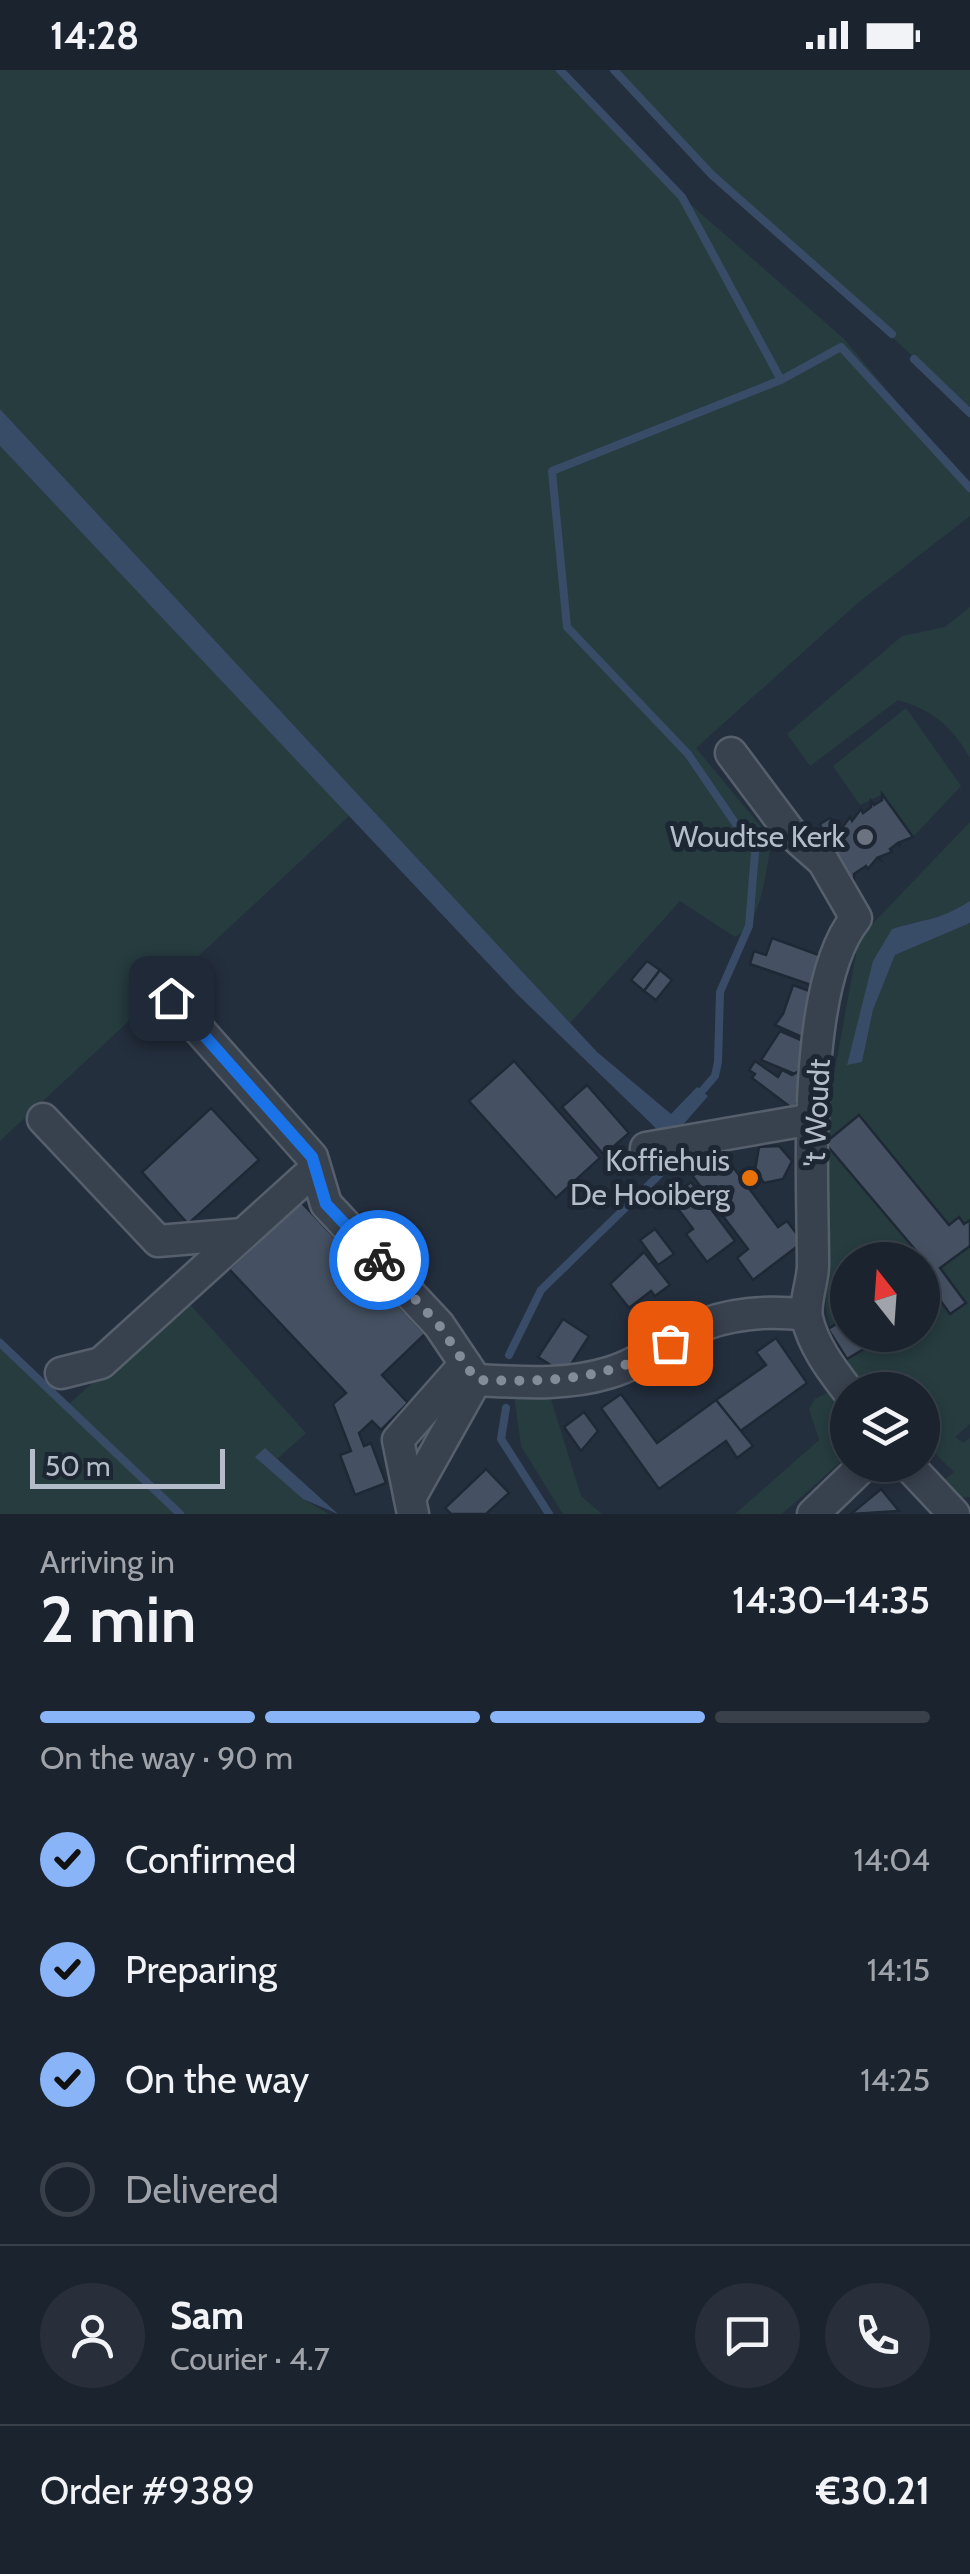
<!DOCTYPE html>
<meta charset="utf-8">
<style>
body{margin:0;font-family:Cabin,sans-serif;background:#282f3a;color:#f1f3f6;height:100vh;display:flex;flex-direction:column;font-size:38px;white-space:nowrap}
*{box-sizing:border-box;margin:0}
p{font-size:32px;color:#a0a4aa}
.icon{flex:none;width:55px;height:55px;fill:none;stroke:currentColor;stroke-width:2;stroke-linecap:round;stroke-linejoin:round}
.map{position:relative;height:1444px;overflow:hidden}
.side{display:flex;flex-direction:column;background:#1b232e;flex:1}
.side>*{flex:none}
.needle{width:65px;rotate:343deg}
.buttons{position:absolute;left:830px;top:1172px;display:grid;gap:20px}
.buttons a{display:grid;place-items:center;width:110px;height:110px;border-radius:50%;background:#1b232e;box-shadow:0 5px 15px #0003,0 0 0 2px #39404a;font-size:50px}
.scale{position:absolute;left:30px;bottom:25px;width:195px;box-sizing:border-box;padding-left:10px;border:5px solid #b4bcc9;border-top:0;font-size:28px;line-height:35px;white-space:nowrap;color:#b4bcc9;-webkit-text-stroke:8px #1d2633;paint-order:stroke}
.pin{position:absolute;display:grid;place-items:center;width:85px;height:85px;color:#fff;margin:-42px;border-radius:20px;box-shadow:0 5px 15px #0006}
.courier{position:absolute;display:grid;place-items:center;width:100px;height:100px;margin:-50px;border:8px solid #1a73e8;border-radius:50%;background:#fff;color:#222;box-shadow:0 2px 12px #0007}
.headline em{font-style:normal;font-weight:600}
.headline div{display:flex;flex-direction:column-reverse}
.headline{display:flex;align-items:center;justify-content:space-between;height:170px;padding:0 40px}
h1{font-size:65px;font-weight:600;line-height:75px}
.bar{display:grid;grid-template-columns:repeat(4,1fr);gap:15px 10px;align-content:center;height:120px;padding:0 40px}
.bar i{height:12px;border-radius:8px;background:#39404a}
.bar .active{background:#8ab4f8}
.bar p{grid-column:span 4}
.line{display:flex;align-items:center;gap:25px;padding:0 40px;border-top:2px solid #39404a}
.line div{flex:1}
.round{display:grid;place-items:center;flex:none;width:105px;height:105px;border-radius:52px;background:#282f3a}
ol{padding:0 40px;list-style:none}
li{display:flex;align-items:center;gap:30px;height:110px}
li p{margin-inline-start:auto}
li .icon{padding:10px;border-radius:50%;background:#8ab4f8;color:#111;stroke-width:4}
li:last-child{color:#a0a4aa}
li i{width:55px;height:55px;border:5px solid #39404a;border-radius:50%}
.status{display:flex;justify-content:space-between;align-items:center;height:70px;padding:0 50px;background:#1b232e;direction:ltr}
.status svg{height:28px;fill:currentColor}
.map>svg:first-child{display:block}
.green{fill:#263c3f;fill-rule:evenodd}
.water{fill:#394c67}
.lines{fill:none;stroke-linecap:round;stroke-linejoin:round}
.stream{stroke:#394c67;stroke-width:8}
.building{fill:#455162;stroke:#1f2835;stroke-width:2.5}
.minor-casing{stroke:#565f6c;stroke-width:35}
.minor{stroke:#38414e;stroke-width:30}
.done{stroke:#828b98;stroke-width:10;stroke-dasharray:0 18}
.route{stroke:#1a73e8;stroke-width:12}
.worship-dot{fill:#6b7280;stroke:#1d2633;stroke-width:4}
.food-dot{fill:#e8710a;stroke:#1d2633;stroke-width:4}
.labels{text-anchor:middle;stroke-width:10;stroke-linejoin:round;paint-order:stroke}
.poi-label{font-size:30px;fill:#b4bcc9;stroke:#1d2633;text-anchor:end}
.street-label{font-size:30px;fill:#b4bcc9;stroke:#1d2633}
</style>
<div class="status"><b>14:28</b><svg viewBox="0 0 49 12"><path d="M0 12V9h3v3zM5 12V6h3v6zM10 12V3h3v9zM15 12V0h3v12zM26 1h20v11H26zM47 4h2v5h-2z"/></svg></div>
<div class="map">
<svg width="970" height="1444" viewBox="0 0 970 1444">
<rect width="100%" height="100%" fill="#242f3e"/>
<!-- green -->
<g class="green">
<path d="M 0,0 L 557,0 L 673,119 L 844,269 L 970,419 L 970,446 L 859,532 L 696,678 L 772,770 C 765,800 764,850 735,867 L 680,831 L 570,953 L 0,339 Z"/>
<path d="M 613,0 L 970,0 L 970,339 L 672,64 Z"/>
<path d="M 0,376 L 350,745 L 0,1071 Z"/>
<path d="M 970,537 L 970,688 C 952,656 932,640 898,630 L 810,696 L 787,664 L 902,566 L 945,557 Z"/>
<path d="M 906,638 L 961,716 L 913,767 L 883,724 L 860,735 L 833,696 Z"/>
<path d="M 970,752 L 970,831 C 936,852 927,848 892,859 L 847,994 L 862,992 L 873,940 L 895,885 L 970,853 L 970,1354 L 955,1367 L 963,1373 L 970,1368 L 970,1427 L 956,1428 L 942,1412 L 954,1402 L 923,1372 L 922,1320 L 871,1320 L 851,1300 L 833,1267 L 826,1238 L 829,1032 L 859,868 ZM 848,1190 L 922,1190 L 922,1265 L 848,1265 Z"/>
<path d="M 185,1229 L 306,1363 L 277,1389 L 265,1379 L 303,1429 L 329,1444 L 0,1444 L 0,1267 L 69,1334 Z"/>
<path d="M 835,1319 L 847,1337 L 847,1386 L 782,1444 L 735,1444 L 819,1370 L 809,1339 L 815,1329 Z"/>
<path d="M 514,1325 L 550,1326 L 581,1426 L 602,1444 L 563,1444 L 521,1376 Z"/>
</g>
<!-- water -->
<g class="water">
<path d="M 0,339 L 597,982 L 671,1044 L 697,1017 L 708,1026 L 675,1064 L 663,1065 L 517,924 L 0,376 Z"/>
<path d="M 970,831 L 970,853 L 895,885 L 873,940 L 862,992 L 847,995 L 873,891 L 892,859 C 927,848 936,852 970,831 Z"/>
<path d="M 265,1378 L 338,1444 L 303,1429 L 255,1387 Z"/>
</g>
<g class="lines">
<!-- stream -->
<g class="stream">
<path d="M 560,0 L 682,127 L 781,310"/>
<path d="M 614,0 L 712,105 L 892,264"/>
<path d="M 914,289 L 970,343"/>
<path d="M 702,1021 L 715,1006 L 718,992 L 720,922 L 749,856 L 755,782 L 688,684 L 567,557 L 552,401 L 781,310 L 841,277 L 970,418"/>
<path d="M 0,1273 L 180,1444"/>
<path d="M 509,1285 L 541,1220 L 662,1102 L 669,1082"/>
<path d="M 506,1338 L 501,1369 L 549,1444"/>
</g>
</g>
<!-- building -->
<g class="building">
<path d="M 882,724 L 913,767 L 900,772 L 900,777 L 898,773 L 890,779 L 892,782 L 879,787 L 881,790 L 877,788 L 868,799 L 866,796 L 854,804 L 854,810 L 848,809 L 823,773 L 826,770 L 820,754 L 830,748 L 842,758 L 850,747 L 852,751 L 861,739 L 863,743 L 871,737 L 871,731 L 874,735 L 882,730 Z"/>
<path d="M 772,868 L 827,888 L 817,917 L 750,894 L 754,881 L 766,885 Z"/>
<path d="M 647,891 L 660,900 L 644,921 L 631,910 Z"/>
<path d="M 660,900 L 672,910 L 656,930 L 644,921 Z"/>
<path d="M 793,915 L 815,923 L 804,968 L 775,955 L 783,944 Z"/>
<path d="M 780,961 L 808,973 L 797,1005 L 761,990 Z"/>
<path d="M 514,991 L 600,1088 L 556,1128 L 469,1031 Z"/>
<path d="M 755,991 L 778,1007 L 782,1000 L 792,1005 L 799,1001 L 812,1010 L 793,1039 L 752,1008 L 755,1004 L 749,1000 Z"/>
<path d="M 587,1015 L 629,1063 L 604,1085 L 562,1037 Z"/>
<path d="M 211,1038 L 259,1090 L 188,1154 L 142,1102 Z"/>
<path d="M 859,1045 L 949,1155 L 959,1147 L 964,1154 L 970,1150 L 970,1176 L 940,1198 L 966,1233 L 950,1244 L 922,1205 L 922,1190 L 911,1189 L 918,1183 L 825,1073 Z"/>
<path d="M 715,1073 L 778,1157 L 787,1151 L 803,1172 L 753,1210 L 737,1188 L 748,1179 L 685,1096 Z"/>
<path d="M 779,1076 L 792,1091 L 783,1109 L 764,1113 L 760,1107 L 748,1117 L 742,1109 L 755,1100 L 759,1077 Z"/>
<path d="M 691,1112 L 735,1171 L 707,1192 L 686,1164 L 693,1159 L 670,1128 Z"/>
<path d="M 301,1132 L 425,1264 L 382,1305 L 408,1333 L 381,1360 L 372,1351 L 359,1363 L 364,1376 L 371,1373 L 386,1413 L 355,1425 L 340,1385 L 351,1381 L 333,1334 L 346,1323 L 229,1199 Z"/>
<path d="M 655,1159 L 674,1184 L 658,1195 L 640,1170 Z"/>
<path d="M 644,1182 L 670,1215 L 655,1226 L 651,1221 L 629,1238 L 610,1214 Z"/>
<path d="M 848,1247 L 848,1265 L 887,1265 L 847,1289 L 828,1259 Z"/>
<path d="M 563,1249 L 589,1266 L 565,1304 L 538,1287 Z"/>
<path d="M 776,1268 L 807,1313 L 739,1362 L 716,1330 L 766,1295 L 756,1282 Z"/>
<path d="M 621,1324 L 657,1373 L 716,1330 L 753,1376 L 737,1388 L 726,1371 L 659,1419 L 601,1338 Z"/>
<path d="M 584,1342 L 598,1361 L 581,1381 L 564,1357 Z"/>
<path d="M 486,1399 L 509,1423 L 486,1444 L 451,1444 L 445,1438 Z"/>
<path d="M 881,1419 L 899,1441 L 851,1444 Z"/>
</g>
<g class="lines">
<defs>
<g id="minor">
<path d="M 731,683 L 790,762 L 823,791 L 856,848 C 801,916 813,1107 813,1195 C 813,1211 804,1233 807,1248 C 813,1275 831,1299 848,1321"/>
<path d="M 171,928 L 312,1087 L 326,1134 L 439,1255 L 476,1310"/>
<path d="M 43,1049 L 158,1171 L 243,1164"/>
<path d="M 646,1078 L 813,1049"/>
<path d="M 61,1303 L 101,1293 L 315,1099"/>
<path d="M 476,1310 C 520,1312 565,1316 608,1303 C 639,1294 663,1274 691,1260 C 726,1243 769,1240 806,1245"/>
<path d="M 908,1395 L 954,1444"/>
<path d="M 410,1428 L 476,1310"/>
<path d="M 413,1444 L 398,1370 L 465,1294"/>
<path d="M 813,1444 L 864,1395"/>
</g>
</defs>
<!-- minor casing -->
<use href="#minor" class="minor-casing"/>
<!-- minor -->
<use href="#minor" class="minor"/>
</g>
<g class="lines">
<!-- done -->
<path class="done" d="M 379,1190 L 439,1255 L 476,1310 C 548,1312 607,1312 670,1273"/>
<!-- route -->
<path class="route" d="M 171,928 L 312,1087 L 326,1134 L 379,1190"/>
</g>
<!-- markers -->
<circle class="worship-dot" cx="865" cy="767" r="10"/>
<circle class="food-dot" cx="750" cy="1108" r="10"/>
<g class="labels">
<!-- poi labels -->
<g class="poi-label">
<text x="845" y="777">Woudtse Kerk</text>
<text x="730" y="1101">Koffiehuis<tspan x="730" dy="34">De Hooiberg</tspan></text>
</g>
<!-- street labels -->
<g class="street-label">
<text transform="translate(817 1043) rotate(-87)" y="10">'t Woudt</text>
</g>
</g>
</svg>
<div class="buttons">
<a><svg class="needle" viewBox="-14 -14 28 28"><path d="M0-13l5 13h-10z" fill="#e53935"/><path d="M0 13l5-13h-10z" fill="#a0a4aa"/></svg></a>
<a><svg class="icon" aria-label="layers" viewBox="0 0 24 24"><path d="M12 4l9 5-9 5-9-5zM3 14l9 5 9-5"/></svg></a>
</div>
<div class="scale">50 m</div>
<div class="pin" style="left:670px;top:1273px;background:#ea580c"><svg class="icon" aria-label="bag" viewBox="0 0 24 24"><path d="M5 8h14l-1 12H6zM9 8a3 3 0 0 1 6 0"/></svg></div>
<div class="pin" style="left:171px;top:928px;background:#1f2937"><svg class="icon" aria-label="home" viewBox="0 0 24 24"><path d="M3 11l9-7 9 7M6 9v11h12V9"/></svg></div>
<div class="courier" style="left:379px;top:1190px"><svg class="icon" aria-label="bike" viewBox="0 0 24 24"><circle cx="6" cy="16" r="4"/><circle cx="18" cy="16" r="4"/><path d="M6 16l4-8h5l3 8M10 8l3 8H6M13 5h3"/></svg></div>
</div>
<section class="side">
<div class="headline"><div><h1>2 min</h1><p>Arriving in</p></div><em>14:30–14:35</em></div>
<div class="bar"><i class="active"></i><i class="active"></i><i class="active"></i><i></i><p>On the way · 90 m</p></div>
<ol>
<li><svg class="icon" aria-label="check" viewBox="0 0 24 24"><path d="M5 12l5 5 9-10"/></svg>Confirmed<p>14:04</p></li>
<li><svg class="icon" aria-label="check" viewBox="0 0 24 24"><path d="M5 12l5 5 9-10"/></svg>Preparing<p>14:15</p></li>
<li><svg class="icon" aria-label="check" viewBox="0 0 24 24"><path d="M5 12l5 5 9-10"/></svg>On the way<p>14:25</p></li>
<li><i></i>Delivered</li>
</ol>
<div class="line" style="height:180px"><a class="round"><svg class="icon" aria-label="person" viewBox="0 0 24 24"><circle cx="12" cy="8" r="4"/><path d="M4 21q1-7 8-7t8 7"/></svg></a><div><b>Sam</b><p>Courier · 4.7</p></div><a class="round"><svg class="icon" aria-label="chat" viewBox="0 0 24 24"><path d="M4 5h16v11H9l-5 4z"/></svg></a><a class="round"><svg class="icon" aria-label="phone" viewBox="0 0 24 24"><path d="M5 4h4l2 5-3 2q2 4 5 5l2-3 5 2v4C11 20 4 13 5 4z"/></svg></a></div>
<div class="line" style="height:130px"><div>Order #9389</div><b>€30.21</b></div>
</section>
